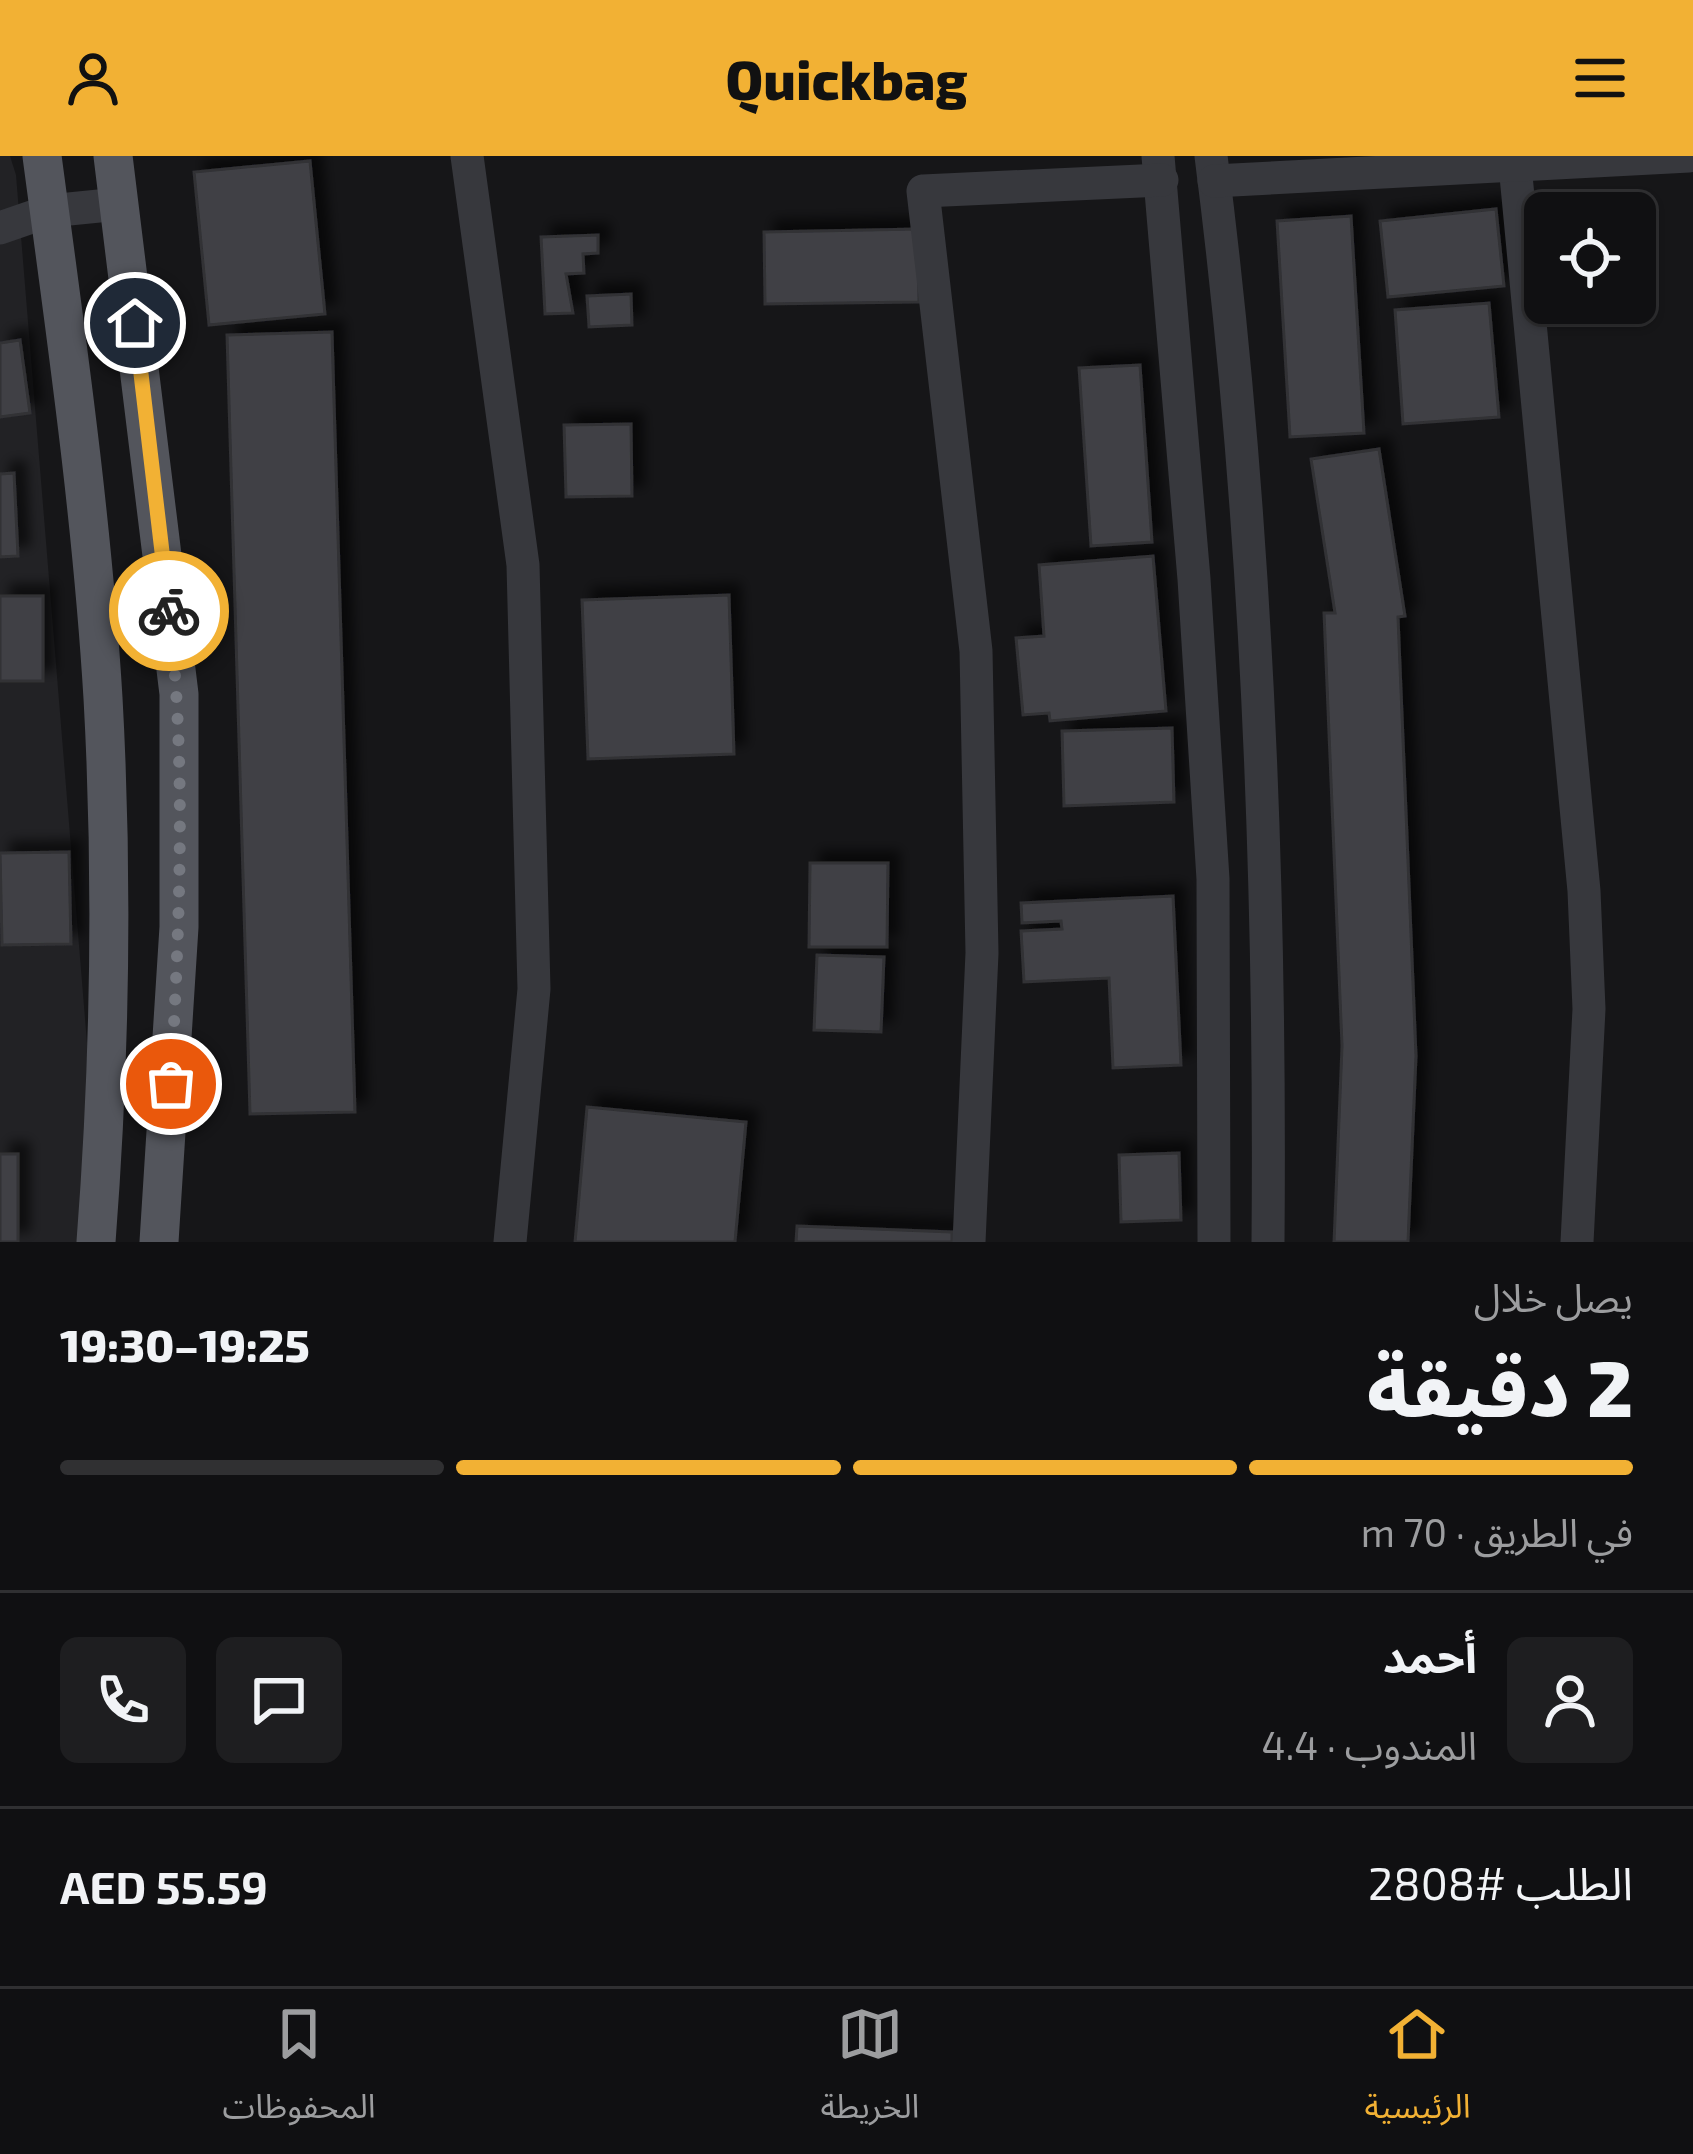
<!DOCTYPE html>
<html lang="ar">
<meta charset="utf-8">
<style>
body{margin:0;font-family:"Exo 2","Noto Sans Arabic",sans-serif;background:#1e1e20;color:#f1f3f6;direction:rtl;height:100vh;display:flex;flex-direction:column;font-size:45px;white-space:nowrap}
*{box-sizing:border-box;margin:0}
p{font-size:39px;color:#9c9d9f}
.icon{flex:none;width:66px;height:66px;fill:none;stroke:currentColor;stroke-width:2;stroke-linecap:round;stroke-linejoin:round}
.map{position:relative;height:1086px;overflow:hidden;direction:ltr}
.panel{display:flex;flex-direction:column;background:#101012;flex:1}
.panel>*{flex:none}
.controls{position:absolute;left:1524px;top:36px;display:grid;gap:24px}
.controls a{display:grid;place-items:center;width:132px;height:132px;border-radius:18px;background:#101012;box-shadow:0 3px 9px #0004,0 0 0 3px #303032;font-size:60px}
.pin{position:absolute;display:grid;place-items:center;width:102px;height:102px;color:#fff;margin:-51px;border:6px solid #fff;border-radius:50%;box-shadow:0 3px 12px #0007}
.courier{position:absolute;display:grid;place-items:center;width:120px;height:120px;margin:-60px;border:9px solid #f2b134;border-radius:50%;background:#fff;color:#222;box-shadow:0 3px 15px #0007}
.summary em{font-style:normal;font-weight:800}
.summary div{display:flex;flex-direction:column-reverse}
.summary{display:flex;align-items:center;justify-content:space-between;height:204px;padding:0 60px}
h1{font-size:78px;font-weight:800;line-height:90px}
.bar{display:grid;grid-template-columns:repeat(4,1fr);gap:18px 12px;align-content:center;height:144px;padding:0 60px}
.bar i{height:15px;border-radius:9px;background:#303032}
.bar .on{background:#f2b134}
.bar p{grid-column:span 4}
.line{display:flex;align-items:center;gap:30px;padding:0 60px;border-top:3px solid #303032}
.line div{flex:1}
.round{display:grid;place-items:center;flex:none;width:126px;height:126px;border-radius:18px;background:#1e1e20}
header{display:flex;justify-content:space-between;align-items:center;height:156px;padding:0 60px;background:#f2b134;color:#111;font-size:54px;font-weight:800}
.dock{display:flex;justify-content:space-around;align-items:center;height:168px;border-top:3px solid #303032;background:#101012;font-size:33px;color:#9c9d9f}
.dock a{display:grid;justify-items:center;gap:6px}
.dock .on{color:#f2b134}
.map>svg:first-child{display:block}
.built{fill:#222225}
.building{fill:#404145;stroke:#303034;stroke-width:3;filter:url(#shadow)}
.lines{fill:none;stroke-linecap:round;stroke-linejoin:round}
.minor{stroke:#37383d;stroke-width:33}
.major{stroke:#53555c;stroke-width:39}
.done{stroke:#757880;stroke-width:12;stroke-dasharray:0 21.6}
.route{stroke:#f2b134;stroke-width:15}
</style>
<header><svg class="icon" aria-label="menu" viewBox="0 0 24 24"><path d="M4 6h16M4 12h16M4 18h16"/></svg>Quickbag<svg class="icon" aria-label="person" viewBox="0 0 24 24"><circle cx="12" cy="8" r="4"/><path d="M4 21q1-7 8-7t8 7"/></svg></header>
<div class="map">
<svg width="1693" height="1086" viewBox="0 0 1693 1086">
<defs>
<filter id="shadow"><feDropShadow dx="11" dy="-11" stdDeviation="6" flood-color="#0009"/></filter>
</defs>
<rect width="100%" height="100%" fill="#161618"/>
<!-- built -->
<path class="built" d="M 0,0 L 10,0 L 16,19 L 96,997 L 88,1086 L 0,1086 Z"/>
<!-- building -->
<g class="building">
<path d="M 310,5 L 325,158 L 209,169 L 194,16 Z"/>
<path d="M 1496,53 L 1504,130 L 1388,141 L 1380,65 Z"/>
<path d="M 1351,60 L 1364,277 L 1290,281 L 1277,65 Z"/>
<path d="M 918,73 L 919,146 L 765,148 L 764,76 Z"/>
<path d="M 598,79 L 598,97 L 583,98 L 584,117 L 566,118 L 573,157 L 545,158 L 541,81 Z"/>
<path d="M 631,138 L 632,169 L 589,171 L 587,140 Z"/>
<path d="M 1489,147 L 1499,261 L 1403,268 L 1395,154 Z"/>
<path d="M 332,176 L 355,956 L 250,958 L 227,179 Z"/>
<path d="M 20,184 L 30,257 L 0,261 L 0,187 Z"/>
<path d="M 1140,209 L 1152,386 L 1091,390 L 1079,212 Z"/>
<path d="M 631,268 L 632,340 L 566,341 L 564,269 Z"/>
<path d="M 1379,293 L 1405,460 L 1398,461 L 1416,900 L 1408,1086 L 1334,1086 L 1342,890 L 1324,457 L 1335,457 L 1311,303 Z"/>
<path d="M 14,317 L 18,400 L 0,401 L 0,318 Z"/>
<path d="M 1153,400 L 1166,555 L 1050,565 L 1049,557 L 1023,559 L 1016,482 L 1044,480 L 1039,409 Z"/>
<path d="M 729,439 L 734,598 L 588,603 L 582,444 Z"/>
<rect x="0" y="440" width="43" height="85"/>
<path d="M 1172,572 L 1174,646 L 1064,650 L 1062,575 Z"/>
<path d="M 69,696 L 71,788 L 2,789 L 0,697 Z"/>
<path d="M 810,707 L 888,707 L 887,791 L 809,791 Z"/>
<path d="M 1173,740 L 1181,909 L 1113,912 L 1109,822 L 1024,826 L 1021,775 L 1062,773 L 1061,765 L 1022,767 L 1021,747 Z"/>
<path d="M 817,799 L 884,801 L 881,876 L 814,874 Z"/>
<path d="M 587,951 L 746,966 L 735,1086 L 575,1086 Z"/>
<path d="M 1179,997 L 1181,1064 L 1121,1066 L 1119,999 Z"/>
<rect x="0" y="998" width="18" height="88"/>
<path d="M 797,1070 L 952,1076 L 952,1086 L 796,1086 Z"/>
</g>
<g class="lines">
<!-- minor -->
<g class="minor">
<path d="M 467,0 L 523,409 L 534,833 L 510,1086"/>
<path d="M 1158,0 L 1194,423 L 1213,723 L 1214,1086"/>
<path d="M 1211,0 C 1257,359 1271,724 1268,1086"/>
<path d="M 1515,9 L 1584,735 L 1589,853 L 1577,1086"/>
<path d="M 1214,25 L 1689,0"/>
<path d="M 0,72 L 49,55 L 119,48"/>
<path d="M 969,1086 L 982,797 L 976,495 L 923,35 L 1162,24"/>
</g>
<!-- major -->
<g class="major">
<path d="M 42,0 C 66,180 92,360 103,542 C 113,723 110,905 96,1086"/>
<path d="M 113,0 L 179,538 L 179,771 L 159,1086"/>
</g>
</g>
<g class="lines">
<!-- done -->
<path class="done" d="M 169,455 C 187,612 179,771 171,928"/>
<!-- route -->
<path class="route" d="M 135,167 L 169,455"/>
</g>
</svg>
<div class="controls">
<a><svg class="icon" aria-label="locate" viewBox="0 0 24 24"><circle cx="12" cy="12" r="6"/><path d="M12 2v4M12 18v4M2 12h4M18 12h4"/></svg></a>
</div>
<div class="pin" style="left:171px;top:928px;background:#ea580c"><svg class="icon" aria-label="bag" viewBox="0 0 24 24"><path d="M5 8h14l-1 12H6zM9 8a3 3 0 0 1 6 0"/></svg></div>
<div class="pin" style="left:135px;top:167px;background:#1f2937"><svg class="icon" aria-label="home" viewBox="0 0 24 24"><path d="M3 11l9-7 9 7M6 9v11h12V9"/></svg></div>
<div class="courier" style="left:169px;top:455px"><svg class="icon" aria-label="bike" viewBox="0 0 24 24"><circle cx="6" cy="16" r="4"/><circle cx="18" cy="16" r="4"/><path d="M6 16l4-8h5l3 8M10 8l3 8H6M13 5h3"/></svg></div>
</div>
<section class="panel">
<div class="summary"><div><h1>2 دقيقة</h1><p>يصل خلال</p></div><em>19:25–19:30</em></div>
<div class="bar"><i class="on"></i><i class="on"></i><i class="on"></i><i></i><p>في الطريق · 70 m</p></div>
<div class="line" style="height:216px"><a class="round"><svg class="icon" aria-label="person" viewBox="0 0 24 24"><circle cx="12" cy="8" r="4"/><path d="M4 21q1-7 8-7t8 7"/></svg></a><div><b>أحمد</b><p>المندوب · 4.4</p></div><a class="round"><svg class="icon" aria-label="chat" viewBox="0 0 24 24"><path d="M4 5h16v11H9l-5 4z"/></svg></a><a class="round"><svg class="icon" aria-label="phone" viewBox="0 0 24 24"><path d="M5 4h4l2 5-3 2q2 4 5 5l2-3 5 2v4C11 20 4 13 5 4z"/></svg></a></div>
<div class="line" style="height:156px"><div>الطلب #2808</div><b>AED 55.59</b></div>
</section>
<nav class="dock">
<a class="on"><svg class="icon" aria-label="home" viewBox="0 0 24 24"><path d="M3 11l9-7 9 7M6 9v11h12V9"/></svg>الرئيسية</a>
<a><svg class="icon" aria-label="map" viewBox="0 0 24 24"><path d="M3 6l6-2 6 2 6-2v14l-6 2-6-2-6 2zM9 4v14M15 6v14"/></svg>الخريطة</a>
<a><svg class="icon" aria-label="saved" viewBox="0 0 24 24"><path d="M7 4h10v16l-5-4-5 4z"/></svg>المحفوظات</a>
</nav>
